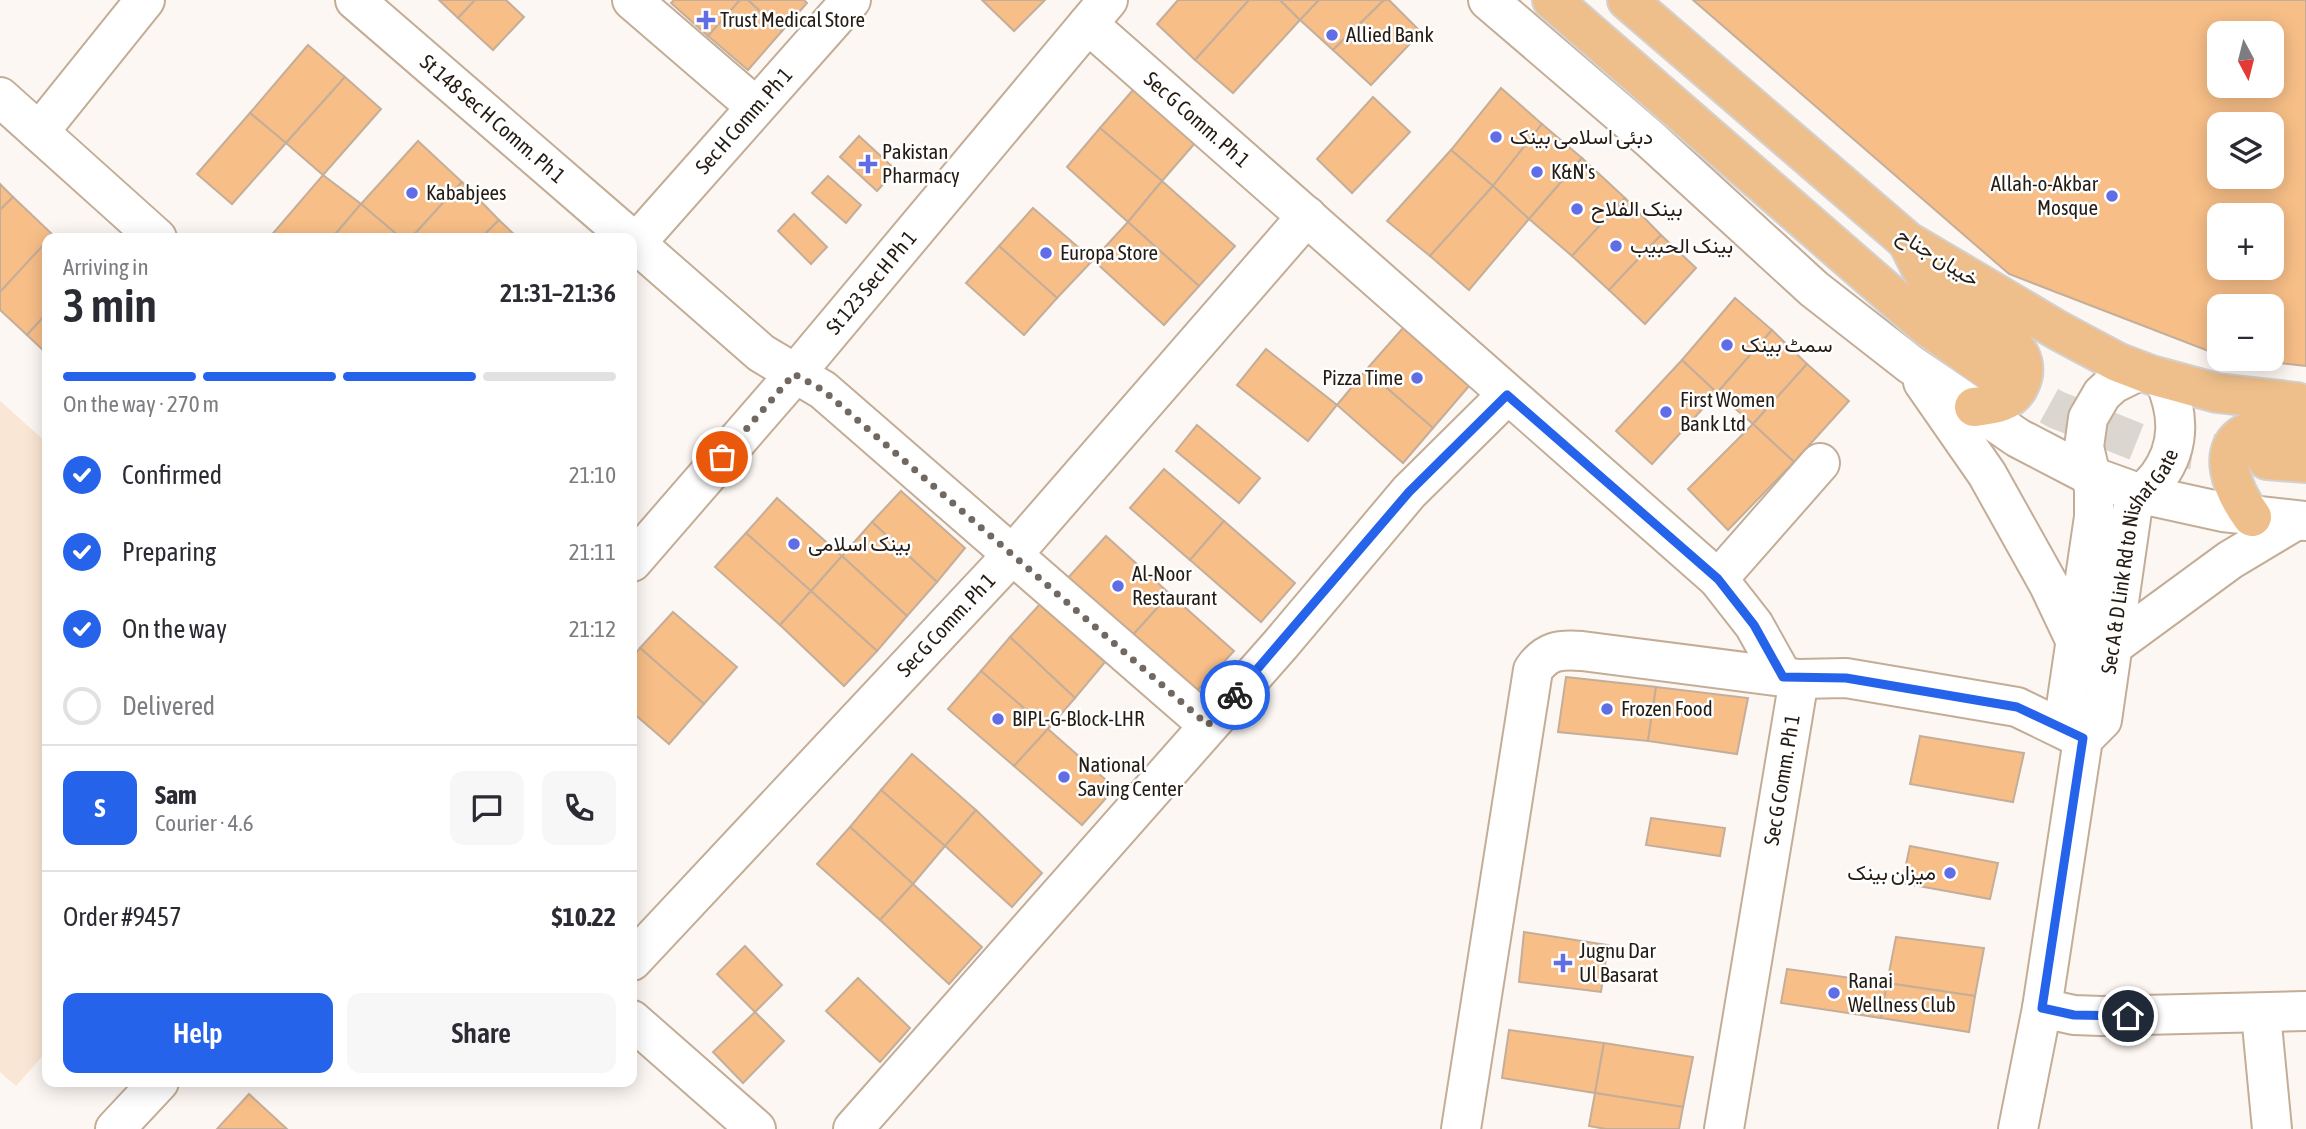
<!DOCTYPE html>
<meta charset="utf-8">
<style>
body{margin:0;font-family:"Asap Condensed",Vazirmatn,sans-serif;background:#f7f7f7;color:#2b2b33;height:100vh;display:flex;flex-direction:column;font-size:26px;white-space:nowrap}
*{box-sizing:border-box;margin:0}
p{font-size:23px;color:#7c7c81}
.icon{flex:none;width:38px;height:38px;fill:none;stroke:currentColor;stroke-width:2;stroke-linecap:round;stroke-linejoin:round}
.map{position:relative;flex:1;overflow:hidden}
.sheet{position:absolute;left:42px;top:233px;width:595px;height:854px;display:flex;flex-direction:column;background:#fff;border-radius:14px;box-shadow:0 4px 18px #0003}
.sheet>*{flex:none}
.needle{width:46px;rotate:173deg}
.controls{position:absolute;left:2207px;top:21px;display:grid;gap:14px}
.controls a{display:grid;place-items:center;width:77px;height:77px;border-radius:14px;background:#fff;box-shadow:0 4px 18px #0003;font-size:35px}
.pin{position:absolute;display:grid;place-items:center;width:60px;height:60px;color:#fff;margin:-30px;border:4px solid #fff;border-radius:50%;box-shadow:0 2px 7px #0007}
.courier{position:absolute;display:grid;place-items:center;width:70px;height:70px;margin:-35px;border:5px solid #2563eb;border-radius:50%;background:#fff;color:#222;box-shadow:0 2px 9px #0007}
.overview em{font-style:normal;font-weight:600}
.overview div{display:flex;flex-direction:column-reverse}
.overview{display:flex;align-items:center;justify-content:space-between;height:119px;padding:0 21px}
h1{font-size:46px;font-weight:600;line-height:52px}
.bar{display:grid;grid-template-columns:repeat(4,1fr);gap:10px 7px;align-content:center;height:84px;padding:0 21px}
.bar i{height:9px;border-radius:5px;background:#e1e1e2}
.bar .current{background:#2563eb}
.bar p{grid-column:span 4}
.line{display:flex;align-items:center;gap:18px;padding:0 21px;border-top:2px solid #e1e1e2}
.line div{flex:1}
.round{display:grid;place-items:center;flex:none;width:74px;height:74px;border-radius:14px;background:#f7f7f7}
ol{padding:0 21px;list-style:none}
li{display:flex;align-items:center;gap:21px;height:77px}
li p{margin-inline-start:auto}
li .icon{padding:7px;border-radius:50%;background:#2563eb;color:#fff;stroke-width:4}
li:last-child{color:#7c7c81}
li i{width:38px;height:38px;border:4px solid #e1e1e2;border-radius:50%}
.button{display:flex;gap:14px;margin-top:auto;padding:14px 21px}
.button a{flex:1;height:80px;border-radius:14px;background:#2563eb;color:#fff;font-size:28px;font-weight:600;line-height:80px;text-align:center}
.button a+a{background:#f7f7f7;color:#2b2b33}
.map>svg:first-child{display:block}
.green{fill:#fae6d4}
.building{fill:#f7be87;stroke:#c5ae99;stroke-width:2;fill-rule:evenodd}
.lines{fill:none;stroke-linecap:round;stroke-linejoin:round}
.major-tunnel{stroke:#dcd6d1;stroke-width:38;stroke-dasharray:38 19;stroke-linecap:butt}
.minor-casing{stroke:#c4ad97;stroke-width:42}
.major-casing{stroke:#d3d1d0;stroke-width:42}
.minor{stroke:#fff;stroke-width:38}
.major{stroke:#eebf8b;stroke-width:38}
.done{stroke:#706861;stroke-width:7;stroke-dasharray:0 12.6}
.route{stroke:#2563eb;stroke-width:9}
.poi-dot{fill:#606de5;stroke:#fff;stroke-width:2.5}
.labels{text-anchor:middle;stroke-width:5;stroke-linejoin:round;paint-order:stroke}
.poi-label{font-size:21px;fill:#241b13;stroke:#fff;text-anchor:start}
.street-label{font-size:21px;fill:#241b13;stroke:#fff}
</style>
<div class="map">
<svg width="2306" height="1129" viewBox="0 0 2306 1129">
<rect width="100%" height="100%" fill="#fcf7f3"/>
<!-- green -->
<path class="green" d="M 0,401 L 47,443 L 47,1051 L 16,1086 L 0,1072 Z"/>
<!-- building -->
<g class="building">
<path d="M 439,0 L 475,0 L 458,18 Z"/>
<path d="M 475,0 L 506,0 L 524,17 L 493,50 L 458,18 Z"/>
<path d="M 674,0 L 740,0 L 708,36 L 671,3 Z"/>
<path d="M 740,0 L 748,0 L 782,31 L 748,70 L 708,36 Z"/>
<path d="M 748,0 L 804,0 L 807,3 L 782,31 Z"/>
<path d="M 982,0 L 1045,0 L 1014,31 Z"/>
<path d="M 1178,0 L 1249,0 L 1195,60 L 1157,24 Z"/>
<path d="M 1249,0 L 1280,0 L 1300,20 L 1233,93 L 1195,60 Z"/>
<path d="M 1280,0 L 1319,0 L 1300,20 Z"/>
<path d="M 1319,0 L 1384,0 L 1333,50 L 1300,20 Z"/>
<path d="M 1384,0 L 1389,0 L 1421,32 L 1371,85 L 1333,50 Z"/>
<path d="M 1693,0 L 2306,0 L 2306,366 L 2244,359 L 2272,359 L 2272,306 L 2219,306 L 2219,355 L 2009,274 ZM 2219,33 L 2272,33 L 2272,86 L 2219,86 ZM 2219,124 L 2272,124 L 2272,177 L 2219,177 ZM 2219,215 L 2272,215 L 2272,268 L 2219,268 Z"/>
<path d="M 308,45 L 345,77 L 286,143 L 250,113 Z"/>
<path d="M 345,77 L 381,109 L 323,175 L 286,143 Z"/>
<path d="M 1501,88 L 1542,124 L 1493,186 L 1451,150 Z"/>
<path d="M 1133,90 L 1195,143 L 1162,181 L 1100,128 Z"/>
<path d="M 1373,97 L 1410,132 L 1352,193 L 1317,159 Z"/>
<path d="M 250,113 L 286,143 L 232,204 L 197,174 Z"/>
<path d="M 1542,124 L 1582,158 L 1529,219 L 1493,186 Z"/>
<path d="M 1100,128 L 1162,181 L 1128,222 L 1067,167 Z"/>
<path d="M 859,136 L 896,170 L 877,191 L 840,157 Z"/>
<path d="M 418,141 L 462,182 L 411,238 L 401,238 L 361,204 Z"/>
<path d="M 1451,150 L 1493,186 L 1430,256 L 1387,221 Z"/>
<path d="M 1582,158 L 1625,198 L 1572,256 L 1529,219 Z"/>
<path d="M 323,175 L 361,204 L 332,238 L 269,238 Z"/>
<path d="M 828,176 L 861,205 L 846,223 L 812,193 Z"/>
<path d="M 1162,181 L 1235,246 L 1199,286 L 1128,222 Z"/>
<path d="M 462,182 L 499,220 L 481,238 L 411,238 Z"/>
<path d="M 0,184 L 13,197 L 0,210 Z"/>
<path d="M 1493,186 L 1529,219 L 1469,290 L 1430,256 Z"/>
<path d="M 13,197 L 53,235 L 0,292 L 0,210 Z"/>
<path d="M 1625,198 L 1661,235 L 1609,290 L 1572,256 Z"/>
<path d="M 361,204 L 401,238 L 332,238 Z"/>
<path d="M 1033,208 L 1093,260 L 1057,298 L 999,246 Z"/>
<path d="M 794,214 L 827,247 L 811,264 L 778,231 Z"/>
<path d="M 499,220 L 518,238 L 481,238 Z"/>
<path d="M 1128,222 L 1199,286 L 1164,325 L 1093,260 Z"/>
<path d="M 1661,235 L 1696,268 L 1645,324 L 1609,290 Z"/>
<path d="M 47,241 L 47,313 L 27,335 L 0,310 L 0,292 Z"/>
<path d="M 999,246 L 1057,298 L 1024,335 L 966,283 Z"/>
<path d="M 1735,298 L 1772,330 L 1717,393 L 1682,360 Z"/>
<path d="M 47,313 L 47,348 L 44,351 L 27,335 Z"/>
<path d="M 1403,328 L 1469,386 L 1433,428 L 1366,370 Z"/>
<path d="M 1772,330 L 1807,364 L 1753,424 L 1717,393 Z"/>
<path d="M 1266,349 L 1337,405 L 1308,441 L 1237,385 Z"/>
<path d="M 1682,360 L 1717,393 L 1652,464 L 1616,431 Z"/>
<path d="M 1807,364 L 1849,401 L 1794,462 L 1753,424 Z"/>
<path d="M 1366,370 L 1433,428 L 1403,463 L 1337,405 Z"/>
<path d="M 1753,424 L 1794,462 L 1728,530 L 1688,489 Z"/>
<path d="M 1197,425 L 1260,478 L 1239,503 L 1176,451 Z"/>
<path d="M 1164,469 L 1224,521 L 1190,560 L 1130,508 Z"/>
<path d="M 901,491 L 965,548 L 937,582 L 872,522 Z"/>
<path d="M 777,498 L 842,556 L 811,591 L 746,533 Z"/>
<path d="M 1224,521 L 1295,583 L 1261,622 L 1190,560 Z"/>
<path d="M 872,522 L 937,582 L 907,616 L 842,556 Z"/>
<path d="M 746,533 L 811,591 L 780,625 L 715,567 Z"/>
<path d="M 1106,536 L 1170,594 L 1131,637 L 1067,579 Z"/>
<path d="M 842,556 L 907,616 L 877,651 L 811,591 Z"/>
<path d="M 811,591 L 877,651 L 844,686 L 780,625 Z"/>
<path d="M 1170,594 L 1234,651 L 1193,695 L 1131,637 Z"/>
<path d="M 1041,603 L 1105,662 L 1075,698 L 1010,637 Z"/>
<path d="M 673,612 L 737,667 L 704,704 L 640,648 Z"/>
<path d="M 1010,637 L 1075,698 L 1048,729 L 981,671 Z"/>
<path d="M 640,648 L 704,704 L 669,744 L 632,712 L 632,658 Z"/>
<path d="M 981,671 L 1048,729 L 1014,766 L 948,709 Z"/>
<path d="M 1566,677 L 1656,687 L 1648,741 L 1558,732 Z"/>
<path d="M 1656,687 L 1748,698 L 1737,754 L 1648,741 Z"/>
<path d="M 1048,729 L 1115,788 L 1082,825 L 1014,766 Z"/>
<path d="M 1920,736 L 2024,753 L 2013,802 L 1910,784 Z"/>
<path d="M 912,754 L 976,810 L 945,846 L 881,790 Z"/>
<path d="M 881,790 L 945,846 L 913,884 L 850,827 Z"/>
<path d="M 976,810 L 1042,873 L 1012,907 L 945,846 Z"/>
<path d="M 1651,818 L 1725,828 L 1720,856 L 1646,845 Z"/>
<path d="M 850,827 L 913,884 L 880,920 L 817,864 Z"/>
<path d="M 1910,846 L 1998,863 L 1990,899 L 1902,883 Z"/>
<path d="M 913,884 L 982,947 L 949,984 L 880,920 Z"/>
<path d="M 1524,932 L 1608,945 L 1601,992 L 1519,982 Z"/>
<path d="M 1896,937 L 1984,948 L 1975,996 L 1887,983 Z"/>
<path d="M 745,946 L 782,985 L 755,1012 L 717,974 Z"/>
<path d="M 1787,969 L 1887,983 L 1881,1018 L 1781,1003 Z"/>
<path d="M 858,978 L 910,1028 L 880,1062 L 826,1011 Z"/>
<path d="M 1887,983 L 1975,996 L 1969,1032 L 1881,1018 Z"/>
<path d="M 755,1012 L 784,1041 L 743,1083 L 713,1052 Z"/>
<path d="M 1509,1030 L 1604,1043 L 1595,1093 L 1502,1078 Z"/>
<path d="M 1604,1043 L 1693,1057 L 1683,1107 L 1595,1093 Z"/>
<path d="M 1595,1093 L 1683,1107 L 1679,1129 L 1606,1129 L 1589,1126 Z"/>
<path d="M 249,1094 L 287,1129 L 217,1129 Z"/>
</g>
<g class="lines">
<!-- major-tunnel -->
<path class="major-tunnel" d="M 1999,378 L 2057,410 L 2142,444 L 2261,459"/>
<defs>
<g id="minor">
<path id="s1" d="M 355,0 L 630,238"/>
<path d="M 632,0 L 755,106"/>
<path d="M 1488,0 L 1649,138 L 1814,289 L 1910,364 L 2018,438 L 2091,476 L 2141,494 L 2223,512 L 2306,521"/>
<path id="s2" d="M 1088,24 L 1718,579 L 1754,625 L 1783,677"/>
<path d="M 0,97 L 157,238"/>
<path d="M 39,132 L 145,0"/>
<path d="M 632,240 L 761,353 L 823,390 L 1208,725"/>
<path id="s3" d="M 636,243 L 851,0"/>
<path d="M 1923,382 L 1987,474 L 2049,585 L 2076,642"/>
<path id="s4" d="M 632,562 L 795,374 L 1108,0"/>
<path d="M 1718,579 L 1820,463"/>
<path d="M 2110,648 L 2230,560 L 2295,521"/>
<path d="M 2083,739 L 2065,713 L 2094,517 L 2094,489 L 2084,447 L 2088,418 L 2102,394 L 2113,384 L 2139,371"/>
<path id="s5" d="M 632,961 L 1013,554 L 1307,216"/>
<path d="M 2042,1008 L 2074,1015 L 2101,1016 L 2306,1011"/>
<path d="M 2261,1014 L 2272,1129"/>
<path d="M 632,1020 L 756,1129"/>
<path d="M 115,1129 L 159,1082"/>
<path d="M 853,1129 L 1281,644 L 1409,492 L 1507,395"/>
<path d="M 1461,1129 L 1533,670 C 1546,651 1559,649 1582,651 L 1799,679 L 1846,678 L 2017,707 L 2083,739"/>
<path id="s6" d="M 1724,1129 L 1799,679"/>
<path id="s7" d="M 2018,1129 L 2042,1008 L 2083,739 L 2102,720 L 2132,511 C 2138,497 2148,489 2158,477 C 2181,446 2179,413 2164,379"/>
</g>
<g id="major">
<path d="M 1552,0 L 1924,324 L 1999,378"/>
<path d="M 1627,0 L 1907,241 L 2059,331 L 2117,362 L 2151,375 L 2217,393 L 2297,402 L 2306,408"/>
<path d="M 1908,243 C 1916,257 1924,279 1936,290 C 1959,314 2041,339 2020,384 C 2012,403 1993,405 1974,407"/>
<path d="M 2267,460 L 2306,463"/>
<path d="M 2252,517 C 2235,494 2211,446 2251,431 C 2269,425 2285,432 2306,424"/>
</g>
</defs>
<!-- minor casing -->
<use href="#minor" class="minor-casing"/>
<!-- major casing -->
<use href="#major" class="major-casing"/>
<!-- minor -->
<use href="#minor" class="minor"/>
<!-- major -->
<use href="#major" class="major"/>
</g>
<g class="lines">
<!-- done -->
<path class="done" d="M 722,457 L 794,374 L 823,390 L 1208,725 L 1235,695"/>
<!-- route -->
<path class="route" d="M 1235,695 L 1409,492 L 1507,395 L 1718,579 L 1754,625 L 1783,677 L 1846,678 L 2017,707 L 2083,738 L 2042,1008 L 2074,1015 L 2128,1016"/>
</g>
<!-- markers -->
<g class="poi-dot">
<path d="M702.5 9.5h7v7h7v7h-7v7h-7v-7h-7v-7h7z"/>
<circle cx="1332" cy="35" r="7"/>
<circle cx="1496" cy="137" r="7"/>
<path d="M864.5 153.5h7v7h7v7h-7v7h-7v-7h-7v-7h7z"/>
<circle cx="1537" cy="172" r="7"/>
<circle cx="412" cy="193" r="7"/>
<circle cx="2112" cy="196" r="7"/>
<circle cx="1577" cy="209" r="7"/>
<circle cx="1616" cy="246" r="7"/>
<circle cx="1046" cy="253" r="7"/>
<circle cx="1727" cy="345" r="7"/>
<circle cx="1417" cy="378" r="7"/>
<circle cx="1666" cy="412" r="7"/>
<circle cx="794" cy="544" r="7"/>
<circle cx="1118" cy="586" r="7"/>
<circle cx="1607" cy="709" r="7"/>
<circle cx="998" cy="719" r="7"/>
<circle cx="1064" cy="777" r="7"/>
<circle cx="1950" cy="873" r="7"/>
<path d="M1559.5 952.5h7v7h7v7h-7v7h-7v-7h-7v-7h7z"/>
<circle cx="1834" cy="993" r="7"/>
</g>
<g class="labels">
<!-- poi labels -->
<g class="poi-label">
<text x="720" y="27">Trust Medical Store</text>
<text x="1346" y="42">Allied Bank</text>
<text x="1510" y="144">دبئی اسلامی بینک</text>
<text x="882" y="159">Pakistan<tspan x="882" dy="24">Pharmacy</tspan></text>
<text x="1551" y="179">K&amp;N's</text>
<text x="2098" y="191" text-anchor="end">Allah-o-Akbar<tspan x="2098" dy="24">Mosque</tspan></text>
<text x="426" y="200">Kababjees</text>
<text x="1591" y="216">بینک الفلاح</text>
<text x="1630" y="253">بينک الحبيب</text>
<text x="1060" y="260">Europa Store</text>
<text x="1741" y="352">سمٹ بینک</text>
<text x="1403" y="385" text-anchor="end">Pizza Time</text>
<text x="1680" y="407">First Women<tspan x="1680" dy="24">Bank Ltd</tspan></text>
<text x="808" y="551">بینک اسلامی</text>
<text x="1132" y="581">Al-Noor<tspan x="1132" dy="24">Restaurant</tspan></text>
<text x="1621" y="716">Frozen Food</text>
<text x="1012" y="726">BIPL-G-Block-LHR</text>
<text x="1078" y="772">National<tspan x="1078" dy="24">Saving Center</tspan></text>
<text x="1936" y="880" text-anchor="end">میزان بینک</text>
<text x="1579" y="958">Jugnu Dar<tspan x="1579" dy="24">Ul Basarat</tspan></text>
<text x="1848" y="988">Ranai<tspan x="1848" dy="24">Wellness Club</tspan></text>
</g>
<!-- street labels -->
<g class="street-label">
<text dy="7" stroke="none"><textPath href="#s1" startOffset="182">St 148 Sec H Comm. Ph 1</textPath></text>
<text dy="7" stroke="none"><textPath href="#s2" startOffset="145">Sec G Comm. Ph 1</textPath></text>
<text dy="7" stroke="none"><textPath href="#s3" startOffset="163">Sec H Comm. Ph 1</textPath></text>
<text transform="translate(1938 257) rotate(32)" y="7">خیبان جناح</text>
<text dy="7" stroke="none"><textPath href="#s4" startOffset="368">St 123 Sec H Ph 1</textPath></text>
<text dy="7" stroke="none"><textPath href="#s7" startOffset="588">Sec A &amp; D Link Rd to Nishat Gate</textPath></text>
<text dy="7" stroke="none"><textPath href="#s5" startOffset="460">Sec G Comm. Ph 1</textPath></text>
<text dy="7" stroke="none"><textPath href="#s6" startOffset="354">Sec G Comm. Ph 1</textPath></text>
</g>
</g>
</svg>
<div class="controls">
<a><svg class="needle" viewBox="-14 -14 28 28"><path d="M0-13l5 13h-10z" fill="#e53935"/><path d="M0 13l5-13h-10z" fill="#7c7c81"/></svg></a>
<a><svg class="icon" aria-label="layers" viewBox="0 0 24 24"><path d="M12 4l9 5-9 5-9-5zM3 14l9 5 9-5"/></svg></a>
<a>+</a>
<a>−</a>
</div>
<div class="pin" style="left:722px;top:457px;background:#ea580c"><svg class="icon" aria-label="bag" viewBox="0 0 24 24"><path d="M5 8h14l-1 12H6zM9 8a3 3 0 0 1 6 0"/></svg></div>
<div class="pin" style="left:2128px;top:1016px;background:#1f2937"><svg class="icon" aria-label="home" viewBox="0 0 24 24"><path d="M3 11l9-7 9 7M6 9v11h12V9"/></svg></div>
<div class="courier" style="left:1235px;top:695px"><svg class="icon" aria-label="bike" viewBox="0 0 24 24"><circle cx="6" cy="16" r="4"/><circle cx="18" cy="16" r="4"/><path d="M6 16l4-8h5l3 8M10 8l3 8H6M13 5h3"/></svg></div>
<section class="sheet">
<div class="overview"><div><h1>3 min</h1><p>Arriving in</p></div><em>21:31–21:36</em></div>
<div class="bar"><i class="current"></i><i class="current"></i><i class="current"></i><i></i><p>On the way · 270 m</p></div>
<ol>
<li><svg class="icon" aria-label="check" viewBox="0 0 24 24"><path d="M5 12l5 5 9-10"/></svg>Confirmed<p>21:10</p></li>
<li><svg class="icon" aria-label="check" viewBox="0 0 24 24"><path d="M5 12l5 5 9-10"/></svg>Preparing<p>21:11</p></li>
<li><svg class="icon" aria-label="check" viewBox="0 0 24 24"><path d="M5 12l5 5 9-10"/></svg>On the way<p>21:12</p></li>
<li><i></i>Delivered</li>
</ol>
<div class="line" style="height:126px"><b class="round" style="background:#2563eb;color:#fff">S</b><div><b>Sam</b><p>Courier · 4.6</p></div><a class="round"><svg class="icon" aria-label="chat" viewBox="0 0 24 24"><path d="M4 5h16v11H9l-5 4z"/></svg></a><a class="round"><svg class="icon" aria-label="phone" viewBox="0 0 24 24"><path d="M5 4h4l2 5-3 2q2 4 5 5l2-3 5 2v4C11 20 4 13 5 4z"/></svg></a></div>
<div class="line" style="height:91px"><div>Order #9457</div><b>$10.22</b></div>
<div class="button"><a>Help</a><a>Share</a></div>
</section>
</div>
